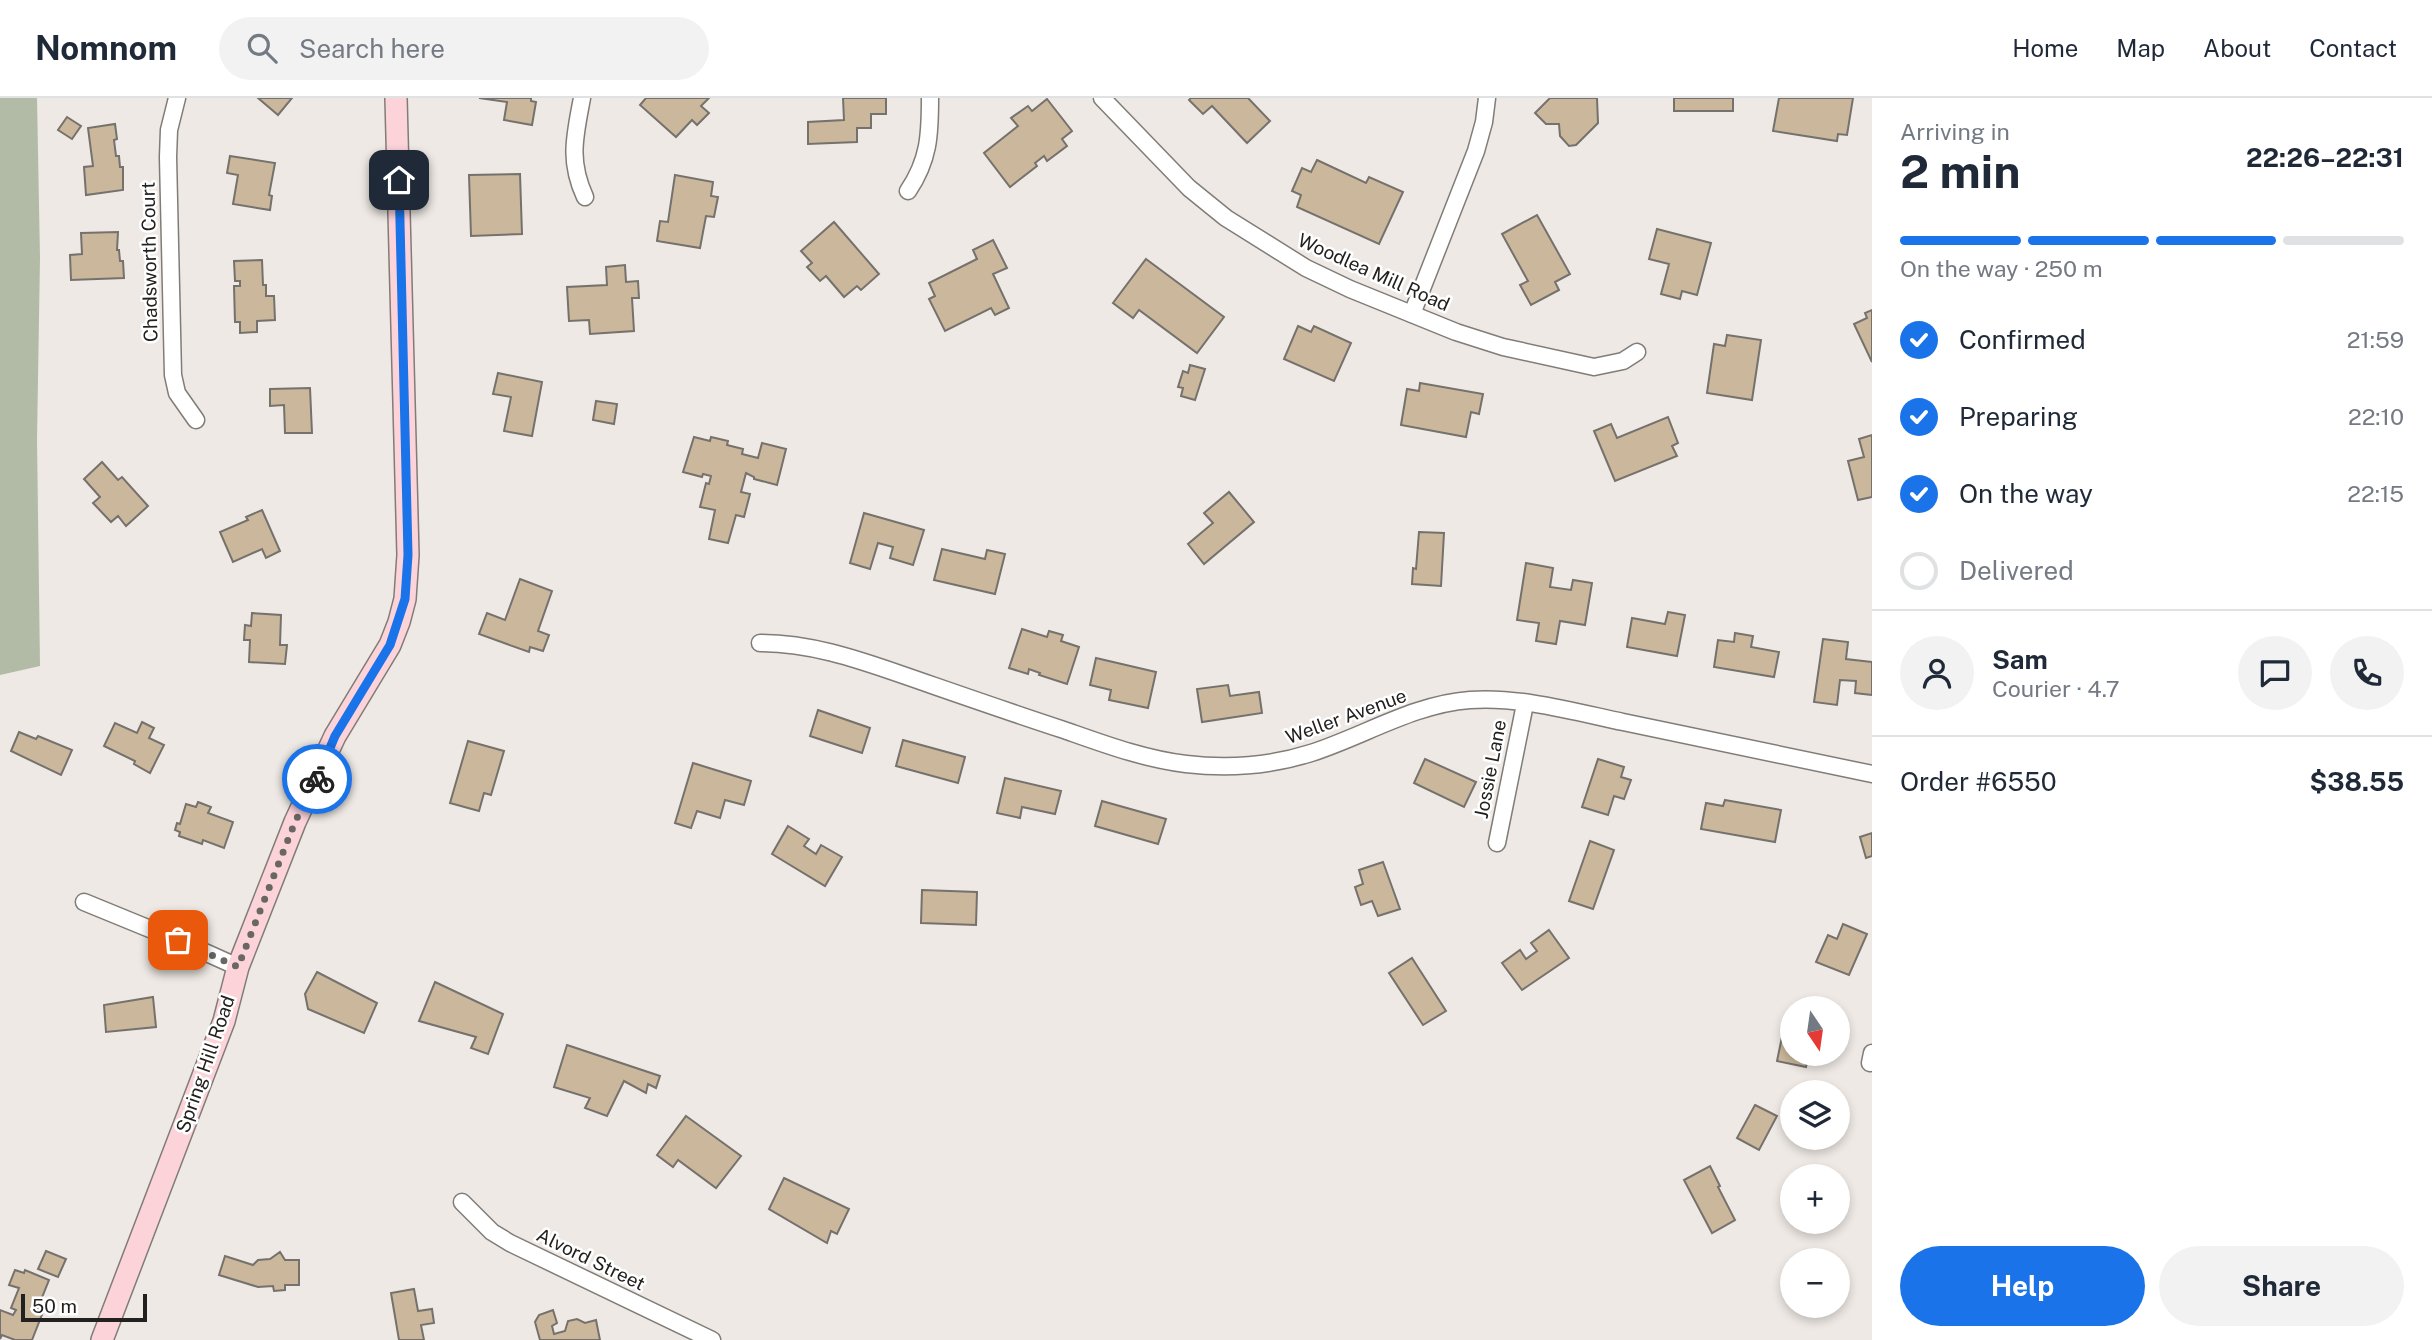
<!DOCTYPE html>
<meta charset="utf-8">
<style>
body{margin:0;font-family:"Public Sans",sans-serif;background:#f2f2f3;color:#1f2937;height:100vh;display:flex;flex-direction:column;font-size:26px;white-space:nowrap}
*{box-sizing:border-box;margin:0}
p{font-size:23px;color:#747a83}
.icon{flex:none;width:38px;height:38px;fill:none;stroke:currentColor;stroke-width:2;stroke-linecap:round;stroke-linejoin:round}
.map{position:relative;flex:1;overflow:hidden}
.sheet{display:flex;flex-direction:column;background:#fff;width:560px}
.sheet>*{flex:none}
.needle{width:46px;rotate:167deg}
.fabs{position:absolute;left:1780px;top:898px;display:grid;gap:14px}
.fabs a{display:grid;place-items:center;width:70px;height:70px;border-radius:50%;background:#fff;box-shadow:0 4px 10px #0003;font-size:35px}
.scale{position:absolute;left:21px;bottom:18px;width:126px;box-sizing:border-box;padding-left:7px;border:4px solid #22211f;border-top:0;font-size:19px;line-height:24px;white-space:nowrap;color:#22211f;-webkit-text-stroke:5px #fff;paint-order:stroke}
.pin{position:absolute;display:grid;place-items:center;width:60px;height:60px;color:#fff;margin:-30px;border-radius:14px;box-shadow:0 4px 10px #0006}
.courier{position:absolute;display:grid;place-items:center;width:70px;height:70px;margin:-35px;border:5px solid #1a73e8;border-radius:50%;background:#fff;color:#222;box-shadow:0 2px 9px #0007}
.overview em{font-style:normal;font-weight:700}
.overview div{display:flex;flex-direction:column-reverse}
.overview{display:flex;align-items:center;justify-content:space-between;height:119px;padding:0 28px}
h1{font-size:46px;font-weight:700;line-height:52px}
.bar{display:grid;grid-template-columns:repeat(4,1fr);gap:10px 7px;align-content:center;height:84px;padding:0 28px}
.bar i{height:9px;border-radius:5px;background:#e0e1e3}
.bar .selected{background:#1a73e8}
.bar p{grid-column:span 4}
.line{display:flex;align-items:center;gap:18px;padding:0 28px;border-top:2px solid #e0e1e3}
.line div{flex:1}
.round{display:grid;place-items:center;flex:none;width:74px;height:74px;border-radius:37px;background:#f2f2f3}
ol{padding:0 28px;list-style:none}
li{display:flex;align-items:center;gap:21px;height:77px}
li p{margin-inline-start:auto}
li .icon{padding:7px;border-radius:50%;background:#1a73e8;color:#fff;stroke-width:4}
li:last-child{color:#747a83}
li i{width:38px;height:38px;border:4px solid #e0e1e3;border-radius:50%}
.button{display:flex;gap:14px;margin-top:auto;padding:14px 28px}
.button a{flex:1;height:80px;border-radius:42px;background:#1a73e8;color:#fff;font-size:28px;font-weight:700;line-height:80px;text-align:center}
.button a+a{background:#f2f2f3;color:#1f2937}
header{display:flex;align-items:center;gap:42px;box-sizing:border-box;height:98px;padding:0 35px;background:#fff;border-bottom:2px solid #e0e1e3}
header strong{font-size:33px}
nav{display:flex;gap:38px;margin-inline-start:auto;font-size:24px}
.search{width:490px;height:63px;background:#f2f2f3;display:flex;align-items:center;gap:18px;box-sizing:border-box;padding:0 24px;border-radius:38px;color:#747a83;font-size:26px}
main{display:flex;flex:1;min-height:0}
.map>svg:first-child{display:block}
.green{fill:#b2bba5}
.building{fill:#cbb89c;stroke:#75716c;stroke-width:2}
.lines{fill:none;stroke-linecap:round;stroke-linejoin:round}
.minor-casing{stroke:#807c77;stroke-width:19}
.secondary-casing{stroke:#807c77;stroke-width:24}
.minor{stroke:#fff;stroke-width:16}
.secondary{stroke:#fdd3da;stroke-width:21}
.done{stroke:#696764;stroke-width:7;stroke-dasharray:0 12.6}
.route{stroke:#1a73e8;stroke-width:9}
.labels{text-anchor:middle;stroke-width:5;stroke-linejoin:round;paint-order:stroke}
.street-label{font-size:19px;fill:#22211f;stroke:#fff}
</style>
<header>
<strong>Nomnom</strong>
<div class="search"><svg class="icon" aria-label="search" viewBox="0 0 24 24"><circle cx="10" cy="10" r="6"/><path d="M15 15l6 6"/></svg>Search here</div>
<nav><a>Home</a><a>Map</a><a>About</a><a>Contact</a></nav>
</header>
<main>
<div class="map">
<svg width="1872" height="1242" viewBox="0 0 1872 1242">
<rect width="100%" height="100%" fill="#eee9e4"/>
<!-- green -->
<path class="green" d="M 0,0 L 37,0 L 40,160 L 37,341 L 40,568 L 0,577 Z"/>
<!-- building -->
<g class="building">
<path d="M 258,0 L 292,0 L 278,17 Z"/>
<path d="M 479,0 L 531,0 L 531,3 L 536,4 L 532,27 L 504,22 L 507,4 Z"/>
<path d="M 646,0 L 709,0 L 701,8 L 709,15 L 697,27 L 692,22 L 676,39 L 640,7 Z"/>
<path d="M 843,0 L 886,0 L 886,16 L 871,16 L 871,30 L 857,30 L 857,44 L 808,46 L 808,24 L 844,22 Z"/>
<path d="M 1191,0 L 1248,0 L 1270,23 L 1247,45 L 1212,8 L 1203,16 L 1189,2 Z"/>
<path d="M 1550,0 L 1597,0 L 1598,25 L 1576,47 L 1569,48 L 1560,38 L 1559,26 L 1546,26 L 1535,15 Z"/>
<rect x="1674" y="0" width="59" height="13"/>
<path d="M 1779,0 L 1853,0 L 1847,37 L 1838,36 L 1837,43 L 1773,33 Z"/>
<path d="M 1047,1 L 1072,33 L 1062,41 L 1067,48 L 1047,63 L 1044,58 L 1035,65 L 1037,68 L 1010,89 L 984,55 L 1018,28 L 1011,20 L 1028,8 L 1032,13 Z"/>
<path d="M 67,19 L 81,28 L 72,41 L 58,32 Z"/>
<path d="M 115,26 L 117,41 L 114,42 L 116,58 L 119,58 L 120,69 L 123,69 L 123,92 L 86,97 L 84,69 L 93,68 L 88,30 Z"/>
<path d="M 230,58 L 275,65 L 269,97 L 272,98 L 270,112 L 233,106 L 238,77 L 227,75 Z"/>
<path d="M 1317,62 L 1366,85 L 1369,79 L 1403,94 L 1379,146 L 1297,109 L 1301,97 L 1292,93 L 1302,70 L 1311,74 Z"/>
<path d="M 520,76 L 522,136 L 471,138 L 469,77 Z"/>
<path d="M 675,77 L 713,84 L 711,98 L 718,99 L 714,119 L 706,118 L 700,150 L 657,143 L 660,123 L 668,124 Z"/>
<path d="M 1537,117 L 1570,176 L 1555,184 L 1559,192 L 1531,207 L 1520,187 L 1528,183 L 1502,136 Z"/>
<path d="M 834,124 L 879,176 L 861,192 L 857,188 L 844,199 L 826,178 L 820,183 L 807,169 L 812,165 L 801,153 Z"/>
<path d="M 1657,131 L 1711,145 L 1697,197 L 1682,193 L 1680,201 L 1661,196 L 1669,166 L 1649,161 Z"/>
<path d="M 118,134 L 117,152 L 119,152 L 120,163 L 123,163 L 124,180 L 71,182 L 70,157 L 82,156 L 81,135 Z"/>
<path d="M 993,142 L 1007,170 L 993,176 L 1009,210 L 995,217 L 991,210 L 945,233 L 929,201 L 935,198 L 929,185 L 977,161 L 973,152 Z"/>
<path d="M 1146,161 L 1224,219 L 1197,255 L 1139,212 L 1133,220 L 1113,205 Z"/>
<path d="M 262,162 L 263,187 L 266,187 L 266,198 L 274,198 L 275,222 L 257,223 L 257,234 L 240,235 L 240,224 L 235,224 L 234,188 L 240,188 L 240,183 L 235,183 L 234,163 Z"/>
<path d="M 625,167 L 626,184 L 638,183 L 639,200 L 632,200 L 634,233 L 590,236 L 589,222 L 569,223 L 567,189 L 607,187 L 606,169 Z"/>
<path d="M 1872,212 L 1872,264 L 1854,226 L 1867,220 L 1865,215 Z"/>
<path d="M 1298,228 L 1311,234 L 1314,228 L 1351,245 L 1334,283 L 1284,261 Z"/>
<path d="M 1727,237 L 1761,242 L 1752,302 L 1707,295 L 1714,246 L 1725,248 Z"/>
<path d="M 1190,267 L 1205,271 L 1195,302 L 1181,298 L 1183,290 L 1178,289 L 1183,273 L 1188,275 Z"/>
<path d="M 498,275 L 542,284 L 532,338 L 504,333 L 511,299 L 493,296 Z"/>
<path d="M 1420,285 L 1483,296 L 1479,316 L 1471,314 L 1466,339 L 1401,327 L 1407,291 L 1419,293 Z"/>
<path d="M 310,290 L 312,335 L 285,335 L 284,307 L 270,308 L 270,291 Z"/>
<path d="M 596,303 L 617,306 L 614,326 L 593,322 Z"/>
<path d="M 1668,319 L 1678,345 L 1672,348 L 1677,358 L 1615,383 L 1594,333 L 1611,326 L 1617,340 Z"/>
<path d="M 1872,337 L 1872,399 L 1858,402 L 1848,363 L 1864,359 L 1859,341 Z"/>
<path d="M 694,339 L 710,343 L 711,339 L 728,343 L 727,347 L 743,351 L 742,356 L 758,360 L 762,345 L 786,351 L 777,387 L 754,381 L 754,379 L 746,375 L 741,394 L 750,396 L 744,419 L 736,417 L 728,445 L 709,441 L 715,412 L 700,409 L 706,385 L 709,386 L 711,378 L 703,376 L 702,379 L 683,374 Z"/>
<path d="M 102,364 L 118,382 L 122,379 L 148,408 L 126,428 L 118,418 L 111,424 L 93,405 L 100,399 L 84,381 Z"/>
<path d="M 1229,394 L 1254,424 L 1204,466 L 1188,446 L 1213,425 L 1204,415 Z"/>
<path d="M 262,412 L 280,453 L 266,460 L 262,451 L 233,464 L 220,434 L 248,422 L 246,419 Z"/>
<path d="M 864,415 L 924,432 L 913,467 L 890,460 L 893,449 L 878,445 L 870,471 L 850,465 Z"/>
<path d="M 1419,434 L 1444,435 L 1441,488 L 1412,486 L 1413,470 L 1416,471 Z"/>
<path d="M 942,451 L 985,461 L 987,452 L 1005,456 L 995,496 L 934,482 Z"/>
<path d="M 1526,465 L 1553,470 L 1550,489 L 1571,492 L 1573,482 L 1592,485 L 1585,527 L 1560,523 L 1556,546 L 1536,543 L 1539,525 L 1517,522 Z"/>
<path d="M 520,481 L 552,493 L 538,533 L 549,537 L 543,553 L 530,549 L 529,554 L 479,536 L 487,515 L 505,522 Z"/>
<path d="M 1668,514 L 1685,517 L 1677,558 L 1627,549 L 1632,520 L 1665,526 Z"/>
<path d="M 252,515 L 281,517 L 280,547 L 287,547 L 285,566 L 249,564 L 250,542 L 244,542 L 245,527 L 251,528 Z"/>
<path d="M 1022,531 L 1047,539 L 1049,533 L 1063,537 L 1061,543 L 1079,549 L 1067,586 L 1039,577 L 1040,575 L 1029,571 L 1028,576 L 1009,570 Z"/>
<path d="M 1735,535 L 1753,538 L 1751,549 L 1779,554 L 1774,579 L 1714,569 L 1718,542 L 1734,544 Z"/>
<path d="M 1823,541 L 1848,544 L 1846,561 L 1872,564 L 1872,597 L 1855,595 L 1856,583 L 1840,582 L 1837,607 L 1814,604 Z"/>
<path d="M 1096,560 L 1156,574 L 1148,610 L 1109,602 L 1111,592 L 1090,587 Z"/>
<path d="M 1228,587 L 1230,598 L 1259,594 L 1262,615 L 1202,624 L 1197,591 Z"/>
<path d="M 818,612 L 870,630 L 862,655 L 810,638 Z"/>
<path d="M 142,624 L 154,630 L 149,640 L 164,647 L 150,675 L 134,666 L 135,663 L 104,648 L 115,625 L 137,635 Z"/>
<path d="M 19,634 L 36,641 L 38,638 L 72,652 L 61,677 L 11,653 Z"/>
<path d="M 903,642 L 965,659 L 958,685 L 896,668 Z"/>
<path d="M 468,643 L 504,653 L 491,697 L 484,695 L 479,713 L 450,705 Z"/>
<path d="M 1425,661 L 1476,684 L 1464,709 L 1414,685 Z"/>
<path d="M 1598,661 L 1624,669 L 1621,679 L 1631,682 L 1624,701 L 1614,698 L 1608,717 L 1582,709 Z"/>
<path d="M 693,665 L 751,683 L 744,707 L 725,702 L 720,720 L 697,713 L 691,730 L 675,725 Z"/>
<path d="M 1005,680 L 1061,693 L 1055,716 L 1022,709 L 1020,720 L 997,715 Z"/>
<path d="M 1725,702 L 1781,712 L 1775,744 L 1701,731 L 1706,705 L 1723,708 Z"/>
<path d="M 1102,703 L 1166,721 L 1158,746 L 1095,728 Z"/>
<path d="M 198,704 L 211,709 L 208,715 L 233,724 L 224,750 L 203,742 L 202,746 L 179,738 L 180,734 L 175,732 L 177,725 L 180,726 L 186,706 L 196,709 Z"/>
<path d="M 788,728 L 809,741 L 804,748 L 816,756 L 821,747 L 842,759 L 825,788 L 772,756 Z"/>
<path d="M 1872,735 L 1872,758 L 1866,760 L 1860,739 Z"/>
<path d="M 1590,743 L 1614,752 L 1593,811 L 1569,803 Z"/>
<path d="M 1383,764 L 1400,811 L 1378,818 L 1372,803 L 1361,807 L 1355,789 L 1363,786 L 1359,772 Z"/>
<path d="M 922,792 L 977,794 L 976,827 L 921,825 Z"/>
<path d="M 1843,826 L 1867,836 L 1849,877 L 1816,864 L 1828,837 L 1837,841 Z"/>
<path d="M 1549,832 L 1569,860 L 1522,892 L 1502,865 L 1520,852 L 1526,861 L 1537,853 L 1531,845 Z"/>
<path d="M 1412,860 L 1446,913 L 1423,927 L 1389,875 Z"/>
<path d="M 317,874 L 377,905 L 364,935 L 308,911 L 305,896 Z"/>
<path d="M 435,884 L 503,916 L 488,956 L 471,950 L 476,939 L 419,923 Z"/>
<path d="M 153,899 L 156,929 L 106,934 L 104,907 Z"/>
<path d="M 1787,915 L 1792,916 L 1792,956 L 1809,956 L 1806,969 L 1777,963 Z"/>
<path d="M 567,947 L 660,978 L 656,990 L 648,986 L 646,995 L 624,983 L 607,1018 L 585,1010 L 590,1000 L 554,989 Z"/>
<path d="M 1755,1007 L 1777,1018 L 1759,1052 L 1737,1040 Z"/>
<path d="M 686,1018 L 741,1058 L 716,1090 L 678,1062 L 673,1069 L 657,1057 Z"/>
<path d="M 1710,1068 L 1720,1088 L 1718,1089 L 1735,1122 L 1712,1135 L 1684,1082 Z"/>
<path d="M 784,1080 L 849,1111 L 837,1136 L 831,1133 L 827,1145 L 769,1111 Z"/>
<path d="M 46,1153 L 66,1161 L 58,1179 L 38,1171 Z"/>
<path d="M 280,1154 L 285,1162 L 299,1162 L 299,1187 L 285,1187 L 285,1192 L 274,1193 L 273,1188 L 258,1189 L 219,1177 L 225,1158 L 253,1167 L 258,1162 L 270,1161 Z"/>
<path d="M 15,1172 L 24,1175 L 25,1172 L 49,1182 L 37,1212 L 43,1214 L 32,1242 L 15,1242 L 2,1237 L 0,1241 L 0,1212 L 13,1217 L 16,1212 L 11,1210 L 19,1190 L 9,1187 Z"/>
<path d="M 414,1191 L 418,1213 L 432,1211 L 434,1225 L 421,1227 L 424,1242 L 399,1242 L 391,1195 Z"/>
<path d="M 553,1212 L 557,1225 L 552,1228 L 554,1236 L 565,1233 L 568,1223 L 577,1221 L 585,1225 L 596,1222 L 600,1242 L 540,1242 L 535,1224 L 539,1217 Z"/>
</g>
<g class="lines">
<defs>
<g id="minor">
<path d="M 177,0 L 169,32 L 168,59 L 173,277 L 177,295 L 196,322"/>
<path d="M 582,0 C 575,38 568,62 585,99"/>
<path d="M 1102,0 L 1189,90 L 1226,120 L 1306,170 L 1350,191 L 1456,234 L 1503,249 L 1594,269 L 1623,263 L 1637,254"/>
<path d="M 908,93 C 929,62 930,37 930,0"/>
<path d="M 1412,216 L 1476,53 L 1484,24 L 1487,0"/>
<path d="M 760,545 C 809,545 854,560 900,576 C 955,595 1009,614 1064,632 C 1104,646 1144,661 1186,666 C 1228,671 1270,668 1311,655 C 1364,638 1414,606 1470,602 C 1518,598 1576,614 1623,624 C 1706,641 1789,658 1872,676"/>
<path d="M 1497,745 L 1525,606"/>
<path d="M 84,804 L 189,847 L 238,869"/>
<path d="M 1870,965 L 1872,955"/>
<path d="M 462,1104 L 492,1134 L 510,1145 L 712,1242"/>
</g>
<path id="secondary" d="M 102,1242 L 224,923 L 238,869 L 295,724 L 335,638 L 390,547 L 399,524 L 405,501 L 408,457 L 396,0"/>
</defs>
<!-- minor casing -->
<use href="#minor" class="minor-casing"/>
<!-- secondary casing -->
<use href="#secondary" class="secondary-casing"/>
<!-- minor -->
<use href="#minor" class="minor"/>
<!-- secondary -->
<use href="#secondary" class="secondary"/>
</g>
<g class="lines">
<!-- done -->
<path class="done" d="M 178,842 L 238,869 L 295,724 L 317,681"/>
<!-- route -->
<path class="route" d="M 317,681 L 335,638 L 390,547 L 405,501 L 408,457 L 399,82"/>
</g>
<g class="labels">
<!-- street labels -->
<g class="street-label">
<text transform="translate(149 164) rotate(-91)" y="7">Chadsworth Court</text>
<text transform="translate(1374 174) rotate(24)" y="7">Woodlea Mill Road</text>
<text transform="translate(1346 618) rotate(-20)" y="7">Weller Avenue</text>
<text transform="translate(1490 671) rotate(-79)" y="7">Jossie Lane</text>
<text transform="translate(205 966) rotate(-71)" y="7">Spring Hill Road</text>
<text transform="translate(591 1161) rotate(26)" y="7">Alvord Street</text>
</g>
</g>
</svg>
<div class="fabs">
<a><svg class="needle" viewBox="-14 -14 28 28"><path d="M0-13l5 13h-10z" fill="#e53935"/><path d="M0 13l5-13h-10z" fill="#747a83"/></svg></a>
<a><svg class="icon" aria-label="layers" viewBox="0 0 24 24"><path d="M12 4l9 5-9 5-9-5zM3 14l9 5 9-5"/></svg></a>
<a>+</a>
<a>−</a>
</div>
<div class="scale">50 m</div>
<div class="pin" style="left:178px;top:842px;background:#ea580c"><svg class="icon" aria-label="bag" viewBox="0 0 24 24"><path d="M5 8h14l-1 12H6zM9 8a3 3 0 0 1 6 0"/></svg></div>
<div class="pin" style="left:399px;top:82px;background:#1f2937"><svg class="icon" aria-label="home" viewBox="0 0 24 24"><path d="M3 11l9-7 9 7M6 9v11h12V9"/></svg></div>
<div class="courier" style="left:317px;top:681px"><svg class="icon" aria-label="bike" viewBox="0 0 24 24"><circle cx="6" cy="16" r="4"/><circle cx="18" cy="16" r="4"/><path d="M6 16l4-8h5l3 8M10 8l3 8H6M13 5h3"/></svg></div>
</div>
<section class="sheet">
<div class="overview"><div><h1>2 min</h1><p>Arriving in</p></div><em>22:26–22:31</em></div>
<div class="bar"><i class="selected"></i><i class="selected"></i><i class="selected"></i><i></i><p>On the way · 250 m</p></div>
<ol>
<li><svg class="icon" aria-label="check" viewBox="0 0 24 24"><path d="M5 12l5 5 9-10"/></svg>Confirmed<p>21:59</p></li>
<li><svg class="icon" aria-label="check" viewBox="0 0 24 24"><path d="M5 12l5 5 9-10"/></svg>Preparing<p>22:10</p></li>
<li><svg class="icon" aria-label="check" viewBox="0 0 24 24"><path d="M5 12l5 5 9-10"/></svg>On the way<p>22:15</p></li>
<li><i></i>Delivered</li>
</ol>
<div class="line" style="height:126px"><a class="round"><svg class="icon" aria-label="person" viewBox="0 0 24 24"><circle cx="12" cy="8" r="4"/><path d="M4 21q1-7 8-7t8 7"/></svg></a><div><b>Sam</b><p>Courier · 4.7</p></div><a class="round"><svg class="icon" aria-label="chat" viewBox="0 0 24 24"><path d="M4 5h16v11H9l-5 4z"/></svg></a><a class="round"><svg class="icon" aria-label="phone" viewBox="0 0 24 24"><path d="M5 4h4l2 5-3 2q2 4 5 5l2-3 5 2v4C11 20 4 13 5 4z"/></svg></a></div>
<div class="line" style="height:91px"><div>Order #6550</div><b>$38.55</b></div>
<div class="button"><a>Help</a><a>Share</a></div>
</section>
</main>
